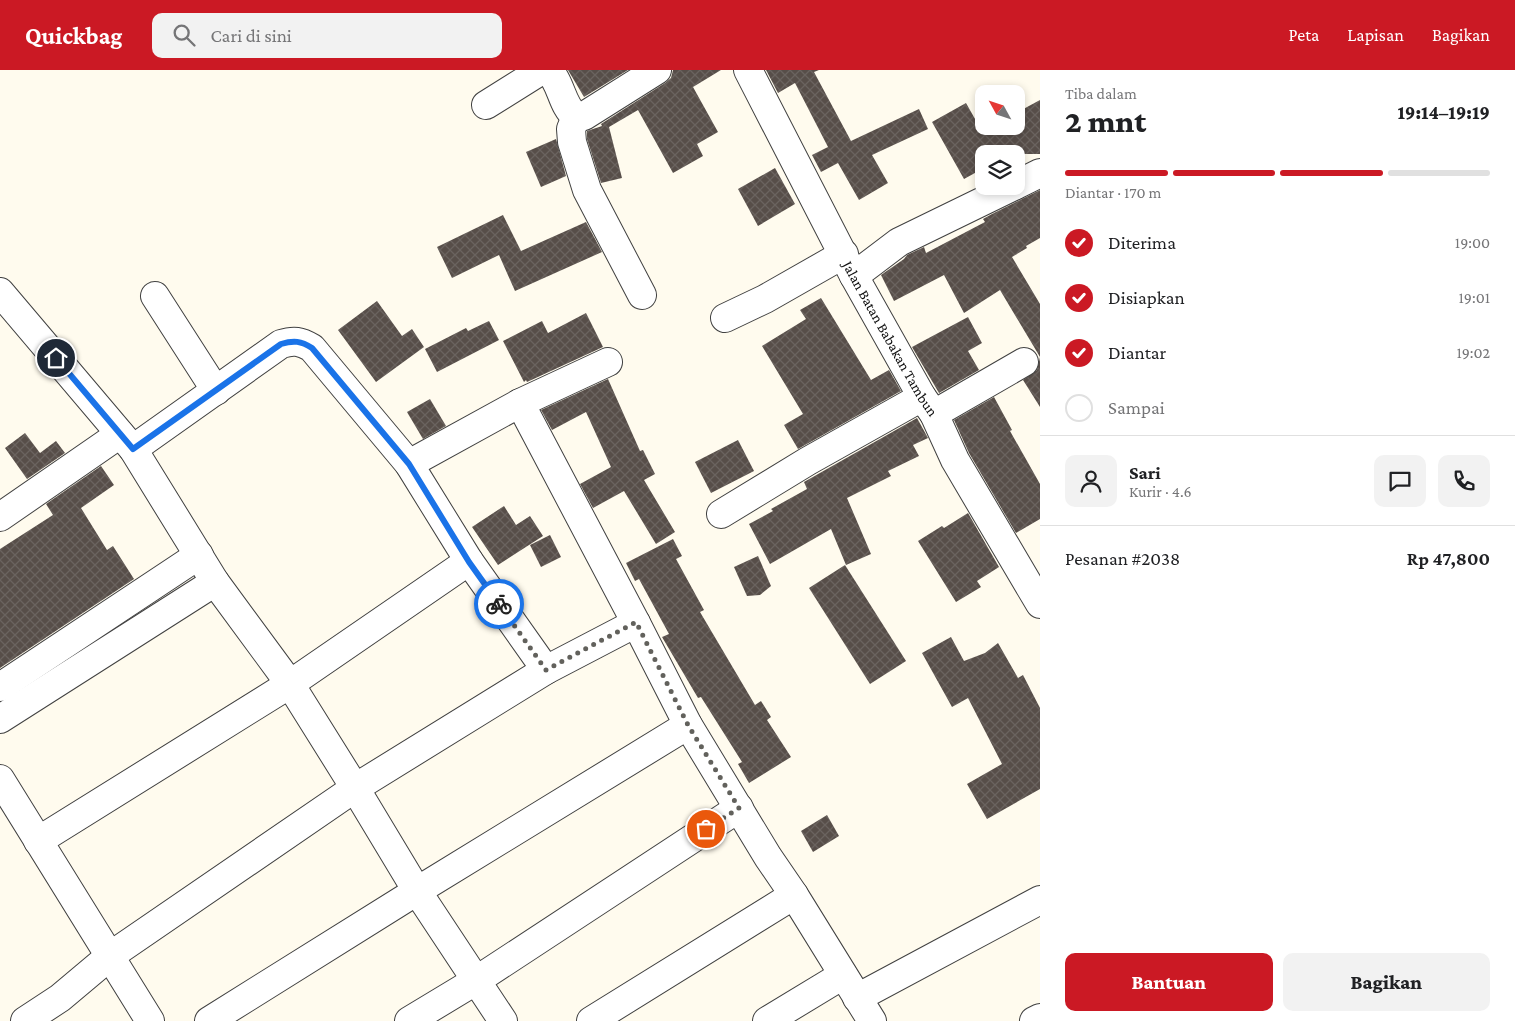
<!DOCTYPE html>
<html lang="id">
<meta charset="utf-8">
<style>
body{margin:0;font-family:"Crimson Pro",serif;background:#f2f2f2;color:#202124;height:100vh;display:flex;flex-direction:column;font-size:19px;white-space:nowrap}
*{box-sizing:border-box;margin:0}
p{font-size:16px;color:#757577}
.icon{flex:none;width:28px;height:28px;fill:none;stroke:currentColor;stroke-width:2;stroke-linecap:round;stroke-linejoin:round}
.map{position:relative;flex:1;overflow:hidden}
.details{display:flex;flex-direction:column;background:#fff;width:475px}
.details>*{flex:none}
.needle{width:32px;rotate:310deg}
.controls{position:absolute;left:975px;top:15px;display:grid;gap:10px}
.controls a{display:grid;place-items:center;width:50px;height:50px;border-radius:10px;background:#fff;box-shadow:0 2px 8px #0003;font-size:25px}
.pin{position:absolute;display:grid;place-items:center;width:42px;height:42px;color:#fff;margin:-21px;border:2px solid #fff;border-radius:50%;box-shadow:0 1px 5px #0007}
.courier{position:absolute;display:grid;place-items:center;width:50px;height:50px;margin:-25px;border:4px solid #1a73e8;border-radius:50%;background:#fff;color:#222;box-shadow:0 1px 6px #0007}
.head em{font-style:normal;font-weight:800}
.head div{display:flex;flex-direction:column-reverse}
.head{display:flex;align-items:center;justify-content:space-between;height:85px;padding:0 25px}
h1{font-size:32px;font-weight:800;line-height:38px}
.bar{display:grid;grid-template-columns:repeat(4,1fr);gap:8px 5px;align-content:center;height:60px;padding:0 25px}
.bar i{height:6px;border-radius:4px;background:#e0e0e0}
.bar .on{background:#cb1924}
.bar p{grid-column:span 4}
.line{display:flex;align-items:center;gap:12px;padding:0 25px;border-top:1px solid #e0e0e0}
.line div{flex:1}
.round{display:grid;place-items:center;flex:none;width:52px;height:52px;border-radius:10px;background:#f2f2f2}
ol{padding:0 25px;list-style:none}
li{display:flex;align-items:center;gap:15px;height:55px}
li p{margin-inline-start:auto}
li .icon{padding:5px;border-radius:50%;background:#cb1924;color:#fff;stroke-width:4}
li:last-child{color:#757577}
li i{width:28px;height:28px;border:2px solid #e0e0e0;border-radius:50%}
.primary-button{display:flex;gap:10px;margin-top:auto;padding:10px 25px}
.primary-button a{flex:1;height:58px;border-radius:10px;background:#cb1924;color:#fff;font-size:20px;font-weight:800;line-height:58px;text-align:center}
.primary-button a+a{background:#f2f2f2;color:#202124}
header{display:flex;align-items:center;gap:30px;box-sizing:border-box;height:70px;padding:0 25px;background:#cb1924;color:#fff}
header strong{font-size:24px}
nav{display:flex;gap:28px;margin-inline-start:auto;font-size:18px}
.search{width:350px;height:45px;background:#f2f2f2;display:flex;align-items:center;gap:12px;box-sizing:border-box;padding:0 18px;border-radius:10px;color:#757577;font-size:19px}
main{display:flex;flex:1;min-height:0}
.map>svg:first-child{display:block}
.building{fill:url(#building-cross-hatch)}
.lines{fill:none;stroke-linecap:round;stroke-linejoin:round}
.street-casing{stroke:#414141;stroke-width:30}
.street{stroke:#fff;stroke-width:28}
.done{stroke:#62615c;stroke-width:5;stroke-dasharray:0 9}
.route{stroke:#1a73e8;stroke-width:6}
.labels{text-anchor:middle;stroke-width:5;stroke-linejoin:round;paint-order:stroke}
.street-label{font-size:15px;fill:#0e0e0e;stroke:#fff}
</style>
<header>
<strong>Quickbag</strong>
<div class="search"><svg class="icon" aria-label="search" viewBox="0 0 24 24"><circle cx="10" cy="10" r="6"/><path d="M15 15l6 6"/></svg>Cari di sini</div>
<nav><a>Peta</a><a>Lapisan</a><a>Bagikan</a></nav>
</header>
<main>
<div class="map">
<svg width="1040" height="951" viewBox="0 0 1040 951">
<defs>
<pattern id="building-cross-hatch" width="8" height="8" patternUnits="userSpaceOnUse" patternTransform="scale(1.25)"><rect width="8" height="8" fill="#574e49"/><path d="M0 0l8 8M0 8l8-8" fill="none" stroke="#6a635f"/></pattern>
</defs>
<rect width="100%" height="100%" fill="#fffbee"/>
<!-- building -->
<g class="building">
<path d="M 568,0 L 628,0 L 584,27 Z"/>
<path d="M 673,0 L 721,0 L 693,17 L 718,62 L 697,74 L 703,86 L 673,103 L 638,40 L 609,57 L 622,108 L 601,113 L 587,69 L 587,61 L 602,56 L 601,54 L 665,13 L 671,8 Z"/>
<path d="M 766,0 L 819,0 L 814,2 L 851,71 L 919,39 L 928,59 L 872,85 L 888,113 L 859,130 L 838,93 L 821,102 L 812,85 L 828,77 L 795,13 L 778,23 Z"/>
<path d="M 1040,30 L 1040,84 L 984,84 L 984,98 L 964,109 L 932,52 L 966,33 L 979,56 L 1016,56 L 1016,43 Z"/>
<path d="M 556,69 L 566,106 L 541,117 L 526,82 Z"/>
<path d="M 775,98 L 795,134 L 758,156 L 738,119 Z"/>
<path d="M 1040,120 L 1040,168 L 1026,176 L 1027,178 L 1012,187 L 1040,234 L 1040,287 L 1000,220 L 964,243 L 944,205 L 894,231 L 881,205 L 904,189 L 907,185 L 924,177 L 926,183 L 985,152 L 983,149 L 992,144 Z"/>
<path d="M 503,145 L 521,181 L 586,152 L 602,182 L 515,221 L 499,185 L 452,208 L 437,177 Z"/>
<path d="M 821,228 L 871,310 L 889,300 L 901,321 L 798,379 L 784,355 L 803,344 L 762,276 L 806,249 L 800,240 Z"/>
<path d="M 377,231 L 402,266 L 412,259 L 424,277 L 376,312 L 338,260 Z"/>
<path d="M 586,243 L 603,277 L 527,312 L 526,310 L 524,312 L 503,271 L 542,251 L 548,263 Z"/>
<path d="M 968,247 L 982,273 L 968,281 L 979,300 L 939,323 L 912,277 Z"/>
<path d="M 489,251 L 499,270 L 437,302 L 425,279 L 466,258 L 468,261 Z"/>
<path d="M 1040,287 L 1040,337 L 1023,310 L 1037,300 Z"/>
<path d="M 608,309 L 640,381 L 643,380 L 655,404 L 644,410 L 675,462 L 656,474 L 624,421 L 593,438 L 580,414 L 611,397 L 586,342 L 552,360 L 541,340 Z"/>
<path d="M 994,327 L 1012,360 L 1010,361 L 1040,414 L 1040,449 L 1016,463 L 969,383 L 954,350 Z"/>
<path d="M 430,329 L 446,356 L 423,369 L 407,342 Z"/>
<path d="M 917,348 L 928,368 L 913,375 L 919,386 L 888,401 L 891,406 L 847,428 L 871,484 L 846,495 L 831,459 L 770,494 L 749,454 L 773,441 L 771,439 L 807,419 L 804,412 Z"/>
<path d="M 25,363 L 40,383 L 56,371 L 65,383 L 27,409 L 5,378 Z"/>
<path d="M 738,370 L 754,401 L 711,423 L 695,392 Z"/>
<path d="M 101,396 L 114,415 L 81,438 L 107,480 L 113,476 L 134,509 L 0,598 L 0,479 L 53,445 L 46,434 Z"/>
<path d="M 504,436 L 516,455 L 530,446 L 543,466 L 498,495 L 472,457 Z"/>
<path d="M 968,443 L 999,497 L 977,511 L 981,517 L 956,532 L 918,471 L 942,456 L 944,458 Z"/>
<path d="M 550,465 L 561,487 L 541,497 L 530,475 Z"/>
<path d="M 673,469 L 682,486 L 676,489 L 704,540 L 700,542 L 755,635 L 761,631 L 771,647 L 767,650 L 791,687 L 749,713 L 738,694 L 742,692 L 701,627 L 698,628 L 662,567 L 669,564 L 639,509 L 635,511 L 626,493 Z"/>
<path d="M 758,486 L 771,516 L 760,525 L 747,526 L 734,497 Z"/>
<path d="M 845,495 L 906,591 L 870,614 L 809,518 Z"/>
<path d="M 951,567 L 964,591 L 985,583 L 998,573 L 1018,608 L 1023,605 L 1040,638 L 1040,719 L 987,749 L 967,714 L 1002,694 L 968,628 L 952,637 L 922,583 Z"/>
<path d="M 827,745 L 839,766 L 813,782 L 801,761 Z"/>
</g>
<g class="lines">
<defs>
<g id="street">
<path d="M 548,0 C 562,13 561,35 576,47 L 584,46 L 657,0"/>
<path id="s1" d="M 748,0 L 854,206 L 922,327 L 934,344 L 955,390 L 1040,534"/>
<path d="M 486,35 L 542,0"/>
<path d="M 576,47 L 571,59 L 572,72 L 587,120 L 642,225"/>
<path d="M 1016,115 L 1040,103"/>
<path d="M 854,206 L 899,172 L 1014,116"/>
<path d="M 0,222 L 133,379 L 215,512 L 290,614 L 355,718 L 417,821 L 503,951"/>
<path d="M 155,226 L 216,321"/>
<path d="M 725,248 L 765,229 L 844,184"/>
<path d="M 520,333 L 636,553 L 688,655 L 768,787 L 794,825 L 872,951"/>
<path d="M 934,344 L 1024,292"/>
<path d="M 133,379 L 281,274 C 294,270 300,271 312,278 L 409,394 L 469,491 L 546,600"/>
<path d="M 409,394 L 520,333 L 608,292"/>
<path d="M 721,444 L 808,391 L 922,327"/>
<path d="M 0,447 L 120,364"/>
<path d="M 0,617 L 199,485"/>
<path d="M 0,649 L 215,512"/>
<path d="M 0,709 L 150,951"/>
<path d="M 38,771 L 290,614 L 469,491"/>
<path d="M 857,928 L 1040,830"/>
<path d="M 25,951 L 60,928 L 110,886 L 355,718 L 546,600 L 636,553"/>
<path d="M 209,951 L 417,821 L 688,655"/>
<path d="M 409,951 L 477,910 L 739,738"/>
<path d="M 591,951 L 794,825"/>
<path d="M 767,951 L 843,905"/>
<path d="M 1034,951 L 1040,948"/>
</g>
</defs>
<!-- street casing -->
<use href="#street" class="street-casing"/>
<!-- street -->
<use href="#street" class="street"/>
</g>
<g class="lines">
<!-- done -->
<path class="done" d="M 499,534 L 546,600 L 636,552 L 688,655 L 739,738 L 706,759"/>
<!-- route -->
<path class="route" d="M 56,288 L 133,379 L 281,274 C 294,270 301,271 312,278 L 409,394 L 469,492 L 499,534"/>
</g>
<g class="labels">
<!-- street labels -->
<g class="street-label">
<text dy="5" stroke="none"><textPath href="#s1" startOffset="304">Jalan Batan Babakan Tambun</textPath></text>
</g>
</g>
</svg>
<div class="controls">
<a><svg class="needle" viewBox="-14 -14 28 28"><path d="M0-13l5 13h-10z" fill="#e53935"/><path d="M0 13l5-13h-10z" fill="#757577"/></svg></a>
<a><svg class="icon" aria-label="layers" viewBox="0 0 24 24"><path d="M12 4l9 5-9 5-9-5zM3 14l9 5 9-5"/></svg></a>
</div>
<div class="pin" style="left:706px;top:759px;background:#ea580c"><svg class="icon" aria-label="bag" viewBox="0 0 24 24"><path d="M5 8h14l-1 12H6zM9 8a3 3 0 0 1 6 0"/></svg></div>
<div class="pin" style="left:56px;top:288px;background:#1f2937"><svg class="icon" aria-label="home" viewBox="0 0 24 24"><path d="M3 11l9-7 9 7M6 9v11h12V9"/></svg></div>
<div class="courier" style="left:499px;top:534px"><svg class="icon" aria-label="bike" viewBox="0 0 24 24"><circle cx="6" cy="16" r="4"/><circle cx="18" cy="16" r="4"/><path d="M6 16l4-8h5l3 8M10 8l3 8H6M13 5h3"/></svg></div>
</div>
<section class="details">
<div class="head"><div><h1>2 mnt</h1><p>Tiba dalam</p></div><em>19:14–19:19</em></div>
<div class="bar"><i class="on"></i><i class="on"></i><i class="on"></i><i></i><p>Diantar · 170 m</p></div>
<ol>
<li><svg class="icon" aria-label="check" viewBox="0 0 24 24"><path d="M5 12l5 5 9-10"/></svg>Diterima<p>19:00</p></li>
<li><svg class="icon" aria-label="check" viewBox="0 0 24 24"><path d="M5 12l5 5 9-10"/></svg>Disiapkan<p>19:01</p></li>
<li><svg class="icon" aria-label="check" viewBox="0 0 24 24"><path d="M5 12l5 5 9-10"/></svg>Diantar<p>19:02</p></li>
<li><i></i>Sampai</li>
</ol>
<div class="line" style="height:90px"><a class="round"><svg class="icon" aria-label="person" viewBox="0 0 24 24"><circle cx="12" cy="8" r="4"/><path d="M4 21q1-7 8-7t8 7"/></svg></a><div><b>Sari</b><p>Kurir · 4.6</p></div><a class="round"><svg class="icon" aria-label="chat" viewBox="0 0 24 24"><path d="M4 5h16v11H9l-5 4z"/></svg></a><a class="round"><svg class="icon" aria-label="phone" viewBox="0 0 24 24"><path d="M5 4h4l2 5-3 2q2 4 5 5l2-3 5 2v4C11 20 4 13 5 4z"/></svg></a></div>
<div class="line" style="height:65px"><div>Pesanan #2038</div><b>Rp 47,800</b></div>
<div class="primary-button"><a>Bantuan</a><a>Bagikan</a></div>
</section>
</main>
